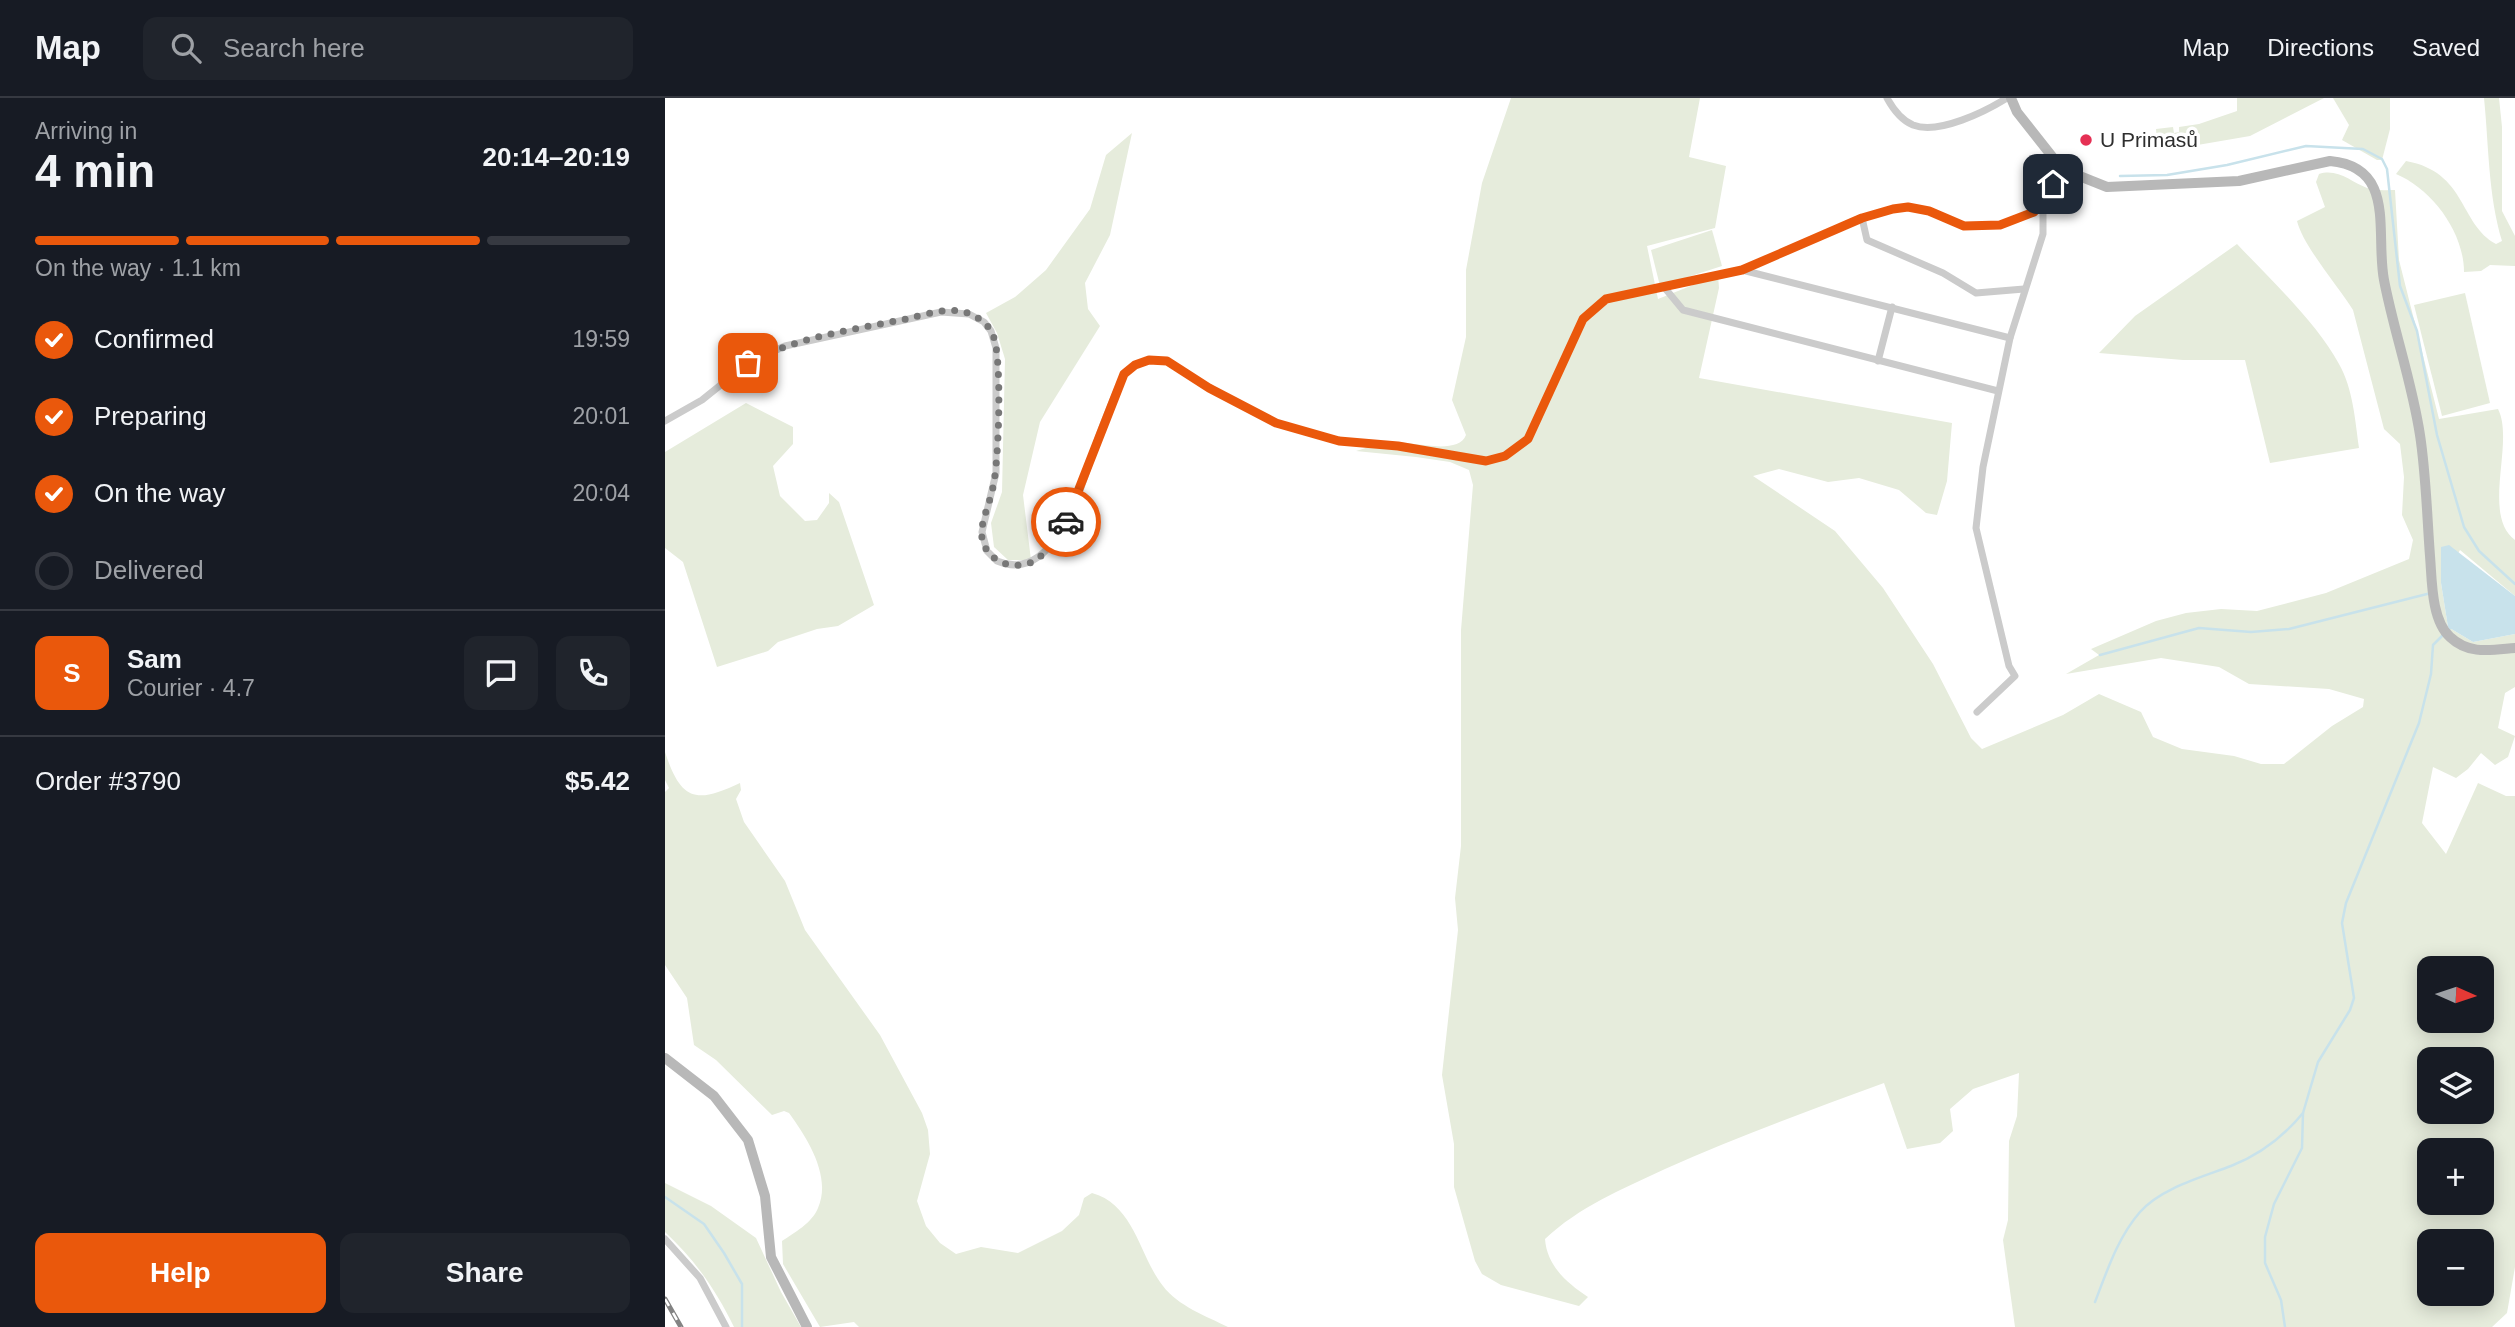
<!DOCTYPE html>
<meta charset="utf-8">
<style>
body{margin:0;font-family:Helvetica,sans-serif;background:#20242c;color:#f1f3f6;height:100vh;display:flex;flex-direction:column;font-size:26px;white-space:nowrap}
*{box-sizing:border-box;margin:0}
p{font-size:23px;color:#9ea1a6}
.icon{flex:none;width:38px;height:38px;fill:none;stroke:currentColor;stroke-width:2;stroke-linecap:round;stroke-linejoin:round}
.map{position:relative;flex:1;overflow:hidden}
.details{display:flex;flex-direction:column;background:#171b24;width:665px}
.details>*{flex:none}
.needle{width:46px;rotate:93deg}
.fabs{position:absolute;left:1752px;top:858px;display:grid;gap:14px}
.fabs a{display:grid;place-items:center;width:77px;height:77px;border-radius:14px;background:#171b24;box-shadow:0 4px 18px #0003;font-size:35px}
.pin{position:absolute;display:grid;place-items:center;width:60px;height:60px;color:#fff;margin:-30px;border-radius:14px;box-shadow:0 4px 10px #0006}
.courier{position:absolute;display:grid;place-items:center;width:70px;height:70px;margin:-35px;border:5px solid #ea580c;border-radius:50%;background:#fff;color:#222;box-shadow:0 2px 9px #0007}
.summary em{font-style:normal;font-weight:700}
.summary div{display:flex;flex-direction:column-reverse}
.summary{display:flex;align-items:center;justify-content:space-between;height:119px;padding:0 35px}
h1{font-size:46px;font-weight:700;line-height:52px}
.bar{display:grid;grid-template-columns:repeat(4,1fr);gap:10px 7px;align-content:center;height:84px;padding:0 35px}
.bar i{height:9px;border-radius:5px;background:#363941}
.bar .active{background:#ea580c}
.bar p{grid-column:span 4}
.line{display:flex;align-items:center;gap:18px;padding:0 35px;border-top:2px solid #363941}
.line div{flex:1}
.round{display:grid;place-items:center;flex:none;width:74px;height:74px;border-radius:14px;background:#20242c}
ol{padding:0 35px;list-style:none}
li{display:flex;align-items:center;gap:21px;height:77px}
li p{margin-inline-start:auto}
li .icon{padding:7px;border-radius:50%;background:#ea580c;color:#fff;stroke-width:4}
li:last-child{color:#9ea1a6}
li i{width:38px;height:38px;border:4px solid #363941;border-radius:50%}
.action{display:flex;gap:14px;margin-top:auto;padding:14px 35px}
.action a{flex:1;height:80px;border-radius:14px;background:#ea580c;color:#fff;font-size:28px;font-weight:700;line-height:80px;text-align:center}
.action a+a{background:#20242c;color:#f1f3f6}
header{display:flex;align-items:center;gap:42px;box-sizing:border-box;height:98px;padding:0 35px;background:#171b24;border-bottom:2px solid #363941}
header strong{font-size:33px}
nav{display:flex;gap:38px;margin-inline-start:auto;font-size:24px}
.search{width:490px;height:63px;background:#20242c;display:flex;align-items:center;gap:18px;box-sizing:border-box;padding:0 24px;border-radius:14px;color:#9ea1a6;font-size:26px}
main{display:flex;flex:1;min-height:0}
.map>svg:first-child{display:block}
.green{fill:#e6ecdc;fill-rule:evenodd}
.water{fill:#c8e2eb}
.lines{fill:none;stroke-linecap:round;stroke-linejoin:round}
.stream{stroke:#c8e2eb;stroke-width:2.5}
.street{stroke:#cbcbcb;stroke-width:7}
.secondary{stroke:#b8b8b8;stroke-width:10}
.rail-casing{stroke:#838383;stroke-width:5}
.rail{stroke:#fff;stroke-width:2.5;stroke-dasharray:8;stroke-linecap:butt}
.done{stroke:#777;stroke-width:7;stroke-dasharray:0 12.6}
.route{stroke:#ea580c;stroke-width:9}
.poi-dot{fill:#e53054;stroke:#fff;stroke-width:2.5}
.labels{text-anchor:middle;stroke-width:7;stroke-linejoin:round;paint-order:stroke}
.poi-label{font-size:21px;fill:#2e2e2e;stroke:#fff;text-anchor:start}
</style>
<header>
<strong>Map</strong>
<div class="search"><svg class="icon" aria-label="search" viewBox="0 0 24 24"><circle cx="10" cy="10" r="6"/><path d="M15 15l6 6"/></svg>Search here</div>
<nav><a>Map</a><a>Directions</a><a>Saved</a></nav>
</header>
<main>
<section class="details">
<div class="summary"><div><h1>4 min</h1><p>Arriving in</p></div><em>20:14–20:19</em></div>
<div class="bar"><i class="active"></i><i class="active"></i><i class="active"></i><i></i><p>On the way · 1.1 km</p></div>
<ol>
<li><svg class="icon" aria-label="check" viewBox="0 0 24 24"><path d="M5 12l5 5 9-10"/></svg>Confirmed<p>19:59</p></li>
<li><svg class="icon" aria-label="check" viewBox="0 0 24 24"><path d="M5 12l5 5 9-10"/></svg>Preparing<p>20:01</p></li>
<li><svg class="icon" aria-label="check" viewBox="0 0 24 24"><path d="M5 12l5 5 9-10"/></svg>On the way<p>20:04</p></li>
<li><i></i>Delivered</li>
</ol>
<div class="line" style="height:126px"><b class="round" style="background:#ea580c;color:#fff">S</b><div><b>Sam</b><p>Courier · 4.7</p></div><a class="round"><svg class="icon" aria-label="chat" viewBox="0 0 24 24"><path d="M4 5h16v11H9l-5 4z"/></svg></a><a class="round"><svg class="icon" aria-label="phone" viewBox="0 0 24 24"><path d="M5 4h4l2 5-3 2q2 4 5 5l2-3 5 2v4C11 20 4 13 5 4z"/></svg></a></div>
<div class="line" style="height:91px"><div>Order #3790</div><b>$5.42</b></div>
<div class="action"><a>Help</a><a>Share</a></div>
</section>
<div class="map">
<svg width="1850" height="1229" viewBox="0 0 1850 1229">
<rect width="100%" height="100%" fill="#fff"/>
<!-- green -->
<g class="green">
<path d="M 846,0 L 1035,0 L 1024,59 L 1061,68 L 1050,130 L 982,148 L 993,201 L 1053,177 L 1054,190 L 1034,280 L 1287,325 L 1282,383 L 1272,417 L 1261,415 L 1234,392 L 1194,380 L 1163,384 L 1114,371 L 1088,378 L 1170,433 L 1218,490 L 1268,566 L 1306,640 L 1317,651 L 1398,617 L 1434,596 L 1476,614 L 1488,639 L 1517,651 L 1569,658 L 1596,666 L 1619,666 L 1667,628 L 1698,609 L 1699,601 L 1664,591 L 1584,586 L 1554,569 L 1496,560 L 1401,576 L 1434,557 L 1426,551 L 1491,523 L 1521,515 L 1556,511 L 1592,513 L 1661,495 L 1744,461 L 1748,442 L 1737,417 L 1739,379 L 1735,346 L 1719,331 L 1688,212 C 1674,189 1638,148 1632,123 L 1660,109 L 1651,84 L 1654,76 C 1673,70 1686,84 1702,90 C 1710,93 1722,92 1730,92 L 1734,162 L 1774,321 L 1833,311 C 1850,344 1816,417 1850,442 L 1850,498 L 1795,452 L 1776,485 L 1783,529 L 1808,544 L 1850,536 L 1850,589 L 1840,595 L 1833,630 L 1850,638 L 1843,659 L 1830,667 L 1816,655 L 1803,671 L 1791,680 L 1768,669 L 1757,725 L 1781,756 L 1813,685 L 1841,698 L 1850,698 L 1850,1169 L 1842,1215 L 1827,1229 L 1350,1229 L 1338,1142 L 1343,1122 L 1344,1043 L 1352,1018 L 1354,975 L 1308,991 L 1285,1011 L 1288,1033 L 1275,1045 L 1242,1051 L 1219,985 C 1145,1012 1072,1039 1000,1071 C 957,1091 914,1109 880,1141 C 882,1168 902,1185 923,1199 L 914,1208 L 836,1187 L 817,1176 L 810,1163 L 789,1089 L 789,1046 L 777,977 L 793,832 L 790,800 L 796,748 L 796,532 L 808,387 L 804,372 L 785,364 L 751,359 L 691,353 C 702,350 713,345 723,344 C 743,342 793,359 801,337 L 787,302 L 801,239 L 801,172 L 817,85 ZM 1764,870 L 1816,870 L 1816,922 L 1764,922 ZM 1764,961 L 1816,961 L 1816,1013 L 1764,1013 ZM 1764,1052 L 1816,1052 L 1816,1104 L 1764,1104 ZM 1764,1143 L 1816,1143 L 1816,1195 L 1764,1195 Z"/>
<path d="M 1572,0 L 1659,0 L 1585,38 L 1515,50 L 1504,43 L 1492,42 L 1491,31 L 1508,29 L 1509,35 L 1514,34 L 1514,29 L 1534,26 L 1572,13 Z"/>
<path d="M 1668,0 L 1725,0 L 1725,31 L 1717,62 L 1712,62 L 1677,42 L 1684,27 Z"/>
<path d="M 1819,0 L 1834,0 L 1837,29 L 1837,113 L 1850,138 L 1850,168 L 1825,167 L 1816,173 L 1799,174 C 1799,134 1767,91 1731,76 L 1741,63 C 1802,74 1794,126 1831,146 L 1837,143 C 1823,96 1824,49 1819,0 Z"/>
<path d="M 467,35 L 445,137 L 420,185 L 423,211 L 435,228 L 375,324 L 358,397 L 366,462 L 343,462 L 329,449 L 326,425 L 337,394 L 340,261 L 332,235 L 321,215 L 350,199 L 381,172 L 425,111 L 441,57 Z"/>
<path d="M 1047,132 L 1057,168 L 995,188 L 986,152 Z"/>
<path d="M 1572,146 C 1605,181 1651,224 1674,266 C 1688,291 1690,321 1694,350 L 1605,365 L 1580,262 L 1518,262 L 1434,255 L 1470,218 Z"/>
<path d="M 1800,195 L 1825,305 L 1777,318 L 1749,207 Z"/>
<path d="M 81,305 L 128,329 L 128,346 L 108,368 L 115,398 L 140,423 L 152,422 L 164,405 L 164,395 L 174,404 L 209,507 L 173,528 L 152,531 L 113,544 L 103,553 L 52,569 L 18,464 L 0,450 L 0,354 Z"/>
<path d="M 0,654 C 16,703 31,706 75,685 L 76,692 L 71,701 L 79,724 L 120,783 L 140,832 L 215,937 L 257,1015 L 263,1032 L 265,1056 L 252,1103 L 261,1128 L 275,1145 L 291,1156 L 316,1149 L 353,1155 L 397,1133 L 414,1117 L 419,1100 L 427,1095 C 470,1107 474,1158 498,1188 C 513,1208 541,1218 563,1229 L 194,1229 L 189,1224 L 155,1229 L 118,1166 L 117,1143 C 129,1135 147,1125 153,1110 C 167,1078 142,1040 124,1015 L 119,1013 L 107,1017 L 51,962 L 29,947 L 22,900 L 0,867 L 0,694 L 4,690 L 0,682 Z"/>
<path d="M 0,1085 L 46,1108 L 91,1140 L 116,1194 L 136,1229 L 69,1229 C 51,1192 30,1162 0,1134 Z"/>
</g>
<!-- water -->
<path class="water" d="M 1784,447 L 1850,498 L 1850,536 L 1808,544 L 1783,529 L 1776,485 L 1776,449 Z"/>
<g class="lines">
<!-- stream -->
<g class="stream">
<path d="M 1455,78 L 1502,77 L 1562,67 L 1641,48 L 1698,51 L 1717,61 L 1722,71 L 1735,188 L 1752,233 L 1772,337 L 1799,429 L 1814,453 L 1850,486"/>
<path d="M 1435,557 L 1534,530 L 1586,534 L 1624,531 L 1766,495"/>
<path d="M 0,1099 L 39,1126 L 59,1155 L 77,1186 L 77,1229"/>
<path d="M 1430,1204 C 1442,1173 1453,1139 1475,1114 C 1496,1090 1537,1079 1566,1068 C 1594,1057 1619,1038 1638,1015"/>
<path d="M 1620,1229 L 1616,1202 L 1600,1165 L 1600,1139 L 1609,1106 L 1637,1050 L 1638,1015 L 1653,964 L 1685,912 L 1689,900 L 1677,825 L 1681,805 L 1754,625 L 1766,576 L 1768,547 L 1787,528"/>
</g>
<!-- street -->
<g class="street">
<path d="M 1222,0 C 1228,11 1236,22 1248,27 C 1274,37 1321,13 1342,0"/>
<path d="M 1197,120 L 1202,142 L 1278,175 L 1311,195 L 1359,191"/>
<path d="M 1077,172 L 1345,240"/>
<path d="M 999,189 L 1018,212 L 1333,293"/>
<path d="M 1213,263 L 1227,209"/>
<path d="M 0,323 L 37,302 L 83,265 L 120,248 L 276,214 L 304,216 L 319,224 L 326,233 L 331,250 L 331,375 L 317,434 L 322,453 L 332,463 C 391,488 417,385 431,346 C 439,323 449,299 459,276 L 470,267 L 484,262 L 502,263 L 544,290 L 611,325 L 674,343 L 733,348 L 821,363 L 840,358 L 863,341 L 918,221 L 941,201 L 1077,172 L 1197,120 L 1229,111 L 1243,109 L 1264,113 L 1299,128 L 1335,127 L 1369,114 L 1397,71"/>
<path d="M 1312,614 L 1350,578 L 1344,568 L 1311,430 L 1318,369 L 1345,240 L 1378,136 L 1378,103"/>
<path d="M 0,1141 L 35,1180 L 61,1229"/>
</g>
<!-- secondary -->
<g class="secondary">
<path d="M 1346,0 L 1352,14 L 1397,71 L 1442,89 L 1574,83 L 1665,63 C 1732,69 1710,135 1719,182 C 1729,234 1747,284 1755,337 C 1761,376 1762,418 1765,458 C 1767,481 1766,522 1785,539 C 1804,557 1826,552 1850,550"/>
<path d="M 0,960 L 49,998 L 83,1042 L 100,1098 L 106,1159 L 142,1229"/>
</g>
<defs>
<path id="rail" d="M 0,1201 L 16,1229"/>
</defs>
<!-- rail casing -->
<use href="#rail" class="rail-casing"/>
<!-- rail -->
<use href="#rail" class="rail"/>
</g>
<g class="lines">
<!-- done -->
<path class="done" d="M 83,265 C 131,239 187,232 241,221 C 260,217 284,208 303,215 C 315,220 326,228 329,240 C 337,264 334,363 328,389 C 325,406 315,423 317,440 C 321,463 347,473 367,464 C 382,456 394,438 401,424"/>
<!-- route -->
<path class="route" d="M 401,424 L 459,276 L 470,267 L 484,262 L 502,263 L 544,290 L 611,325 L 674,343 L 733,348 L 821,363 L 840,358 L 863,341 L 918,221 L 941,201 L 1077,172 L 1197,120 L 1228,111 L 1243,109 L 1264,113 L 1299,128 L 1335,127 L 1369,114 L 1388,86"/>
</g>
<!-- markers -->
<circle class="poi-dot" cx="1421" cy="42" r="7"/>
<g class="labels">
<!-- poi labels -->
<g class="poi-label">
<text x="1435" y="49">U Primasů</text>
</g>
</g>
</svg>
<div class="fabs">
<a><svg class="needle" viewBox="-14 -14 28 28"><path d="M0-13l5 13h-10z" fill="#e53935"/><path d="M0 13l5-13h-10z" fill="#9ea1a6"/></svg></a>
<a><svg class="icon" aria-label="layers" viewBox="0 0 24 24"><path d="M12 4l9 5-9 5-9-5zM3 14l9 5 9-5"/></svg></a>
<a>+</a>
<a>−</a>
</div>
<div class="pin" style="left:83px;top:265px;background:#ea580c"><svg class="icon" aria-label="bag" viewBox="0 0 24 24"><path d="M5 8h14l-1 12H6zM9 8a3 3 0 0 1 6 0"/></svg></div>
<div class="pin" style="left:1388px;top:86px;background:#1f2937"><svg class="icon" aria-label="home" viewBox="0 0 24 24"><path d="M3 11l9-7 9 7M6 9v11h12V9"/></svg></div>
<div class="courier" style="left:401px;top:424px"><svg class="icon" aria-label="car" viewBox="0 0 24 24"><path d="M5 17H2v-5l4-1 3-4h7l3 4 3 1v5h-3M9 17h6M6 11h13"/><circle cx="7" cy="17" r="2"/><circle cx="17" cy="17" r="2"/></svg></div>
</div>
</main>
